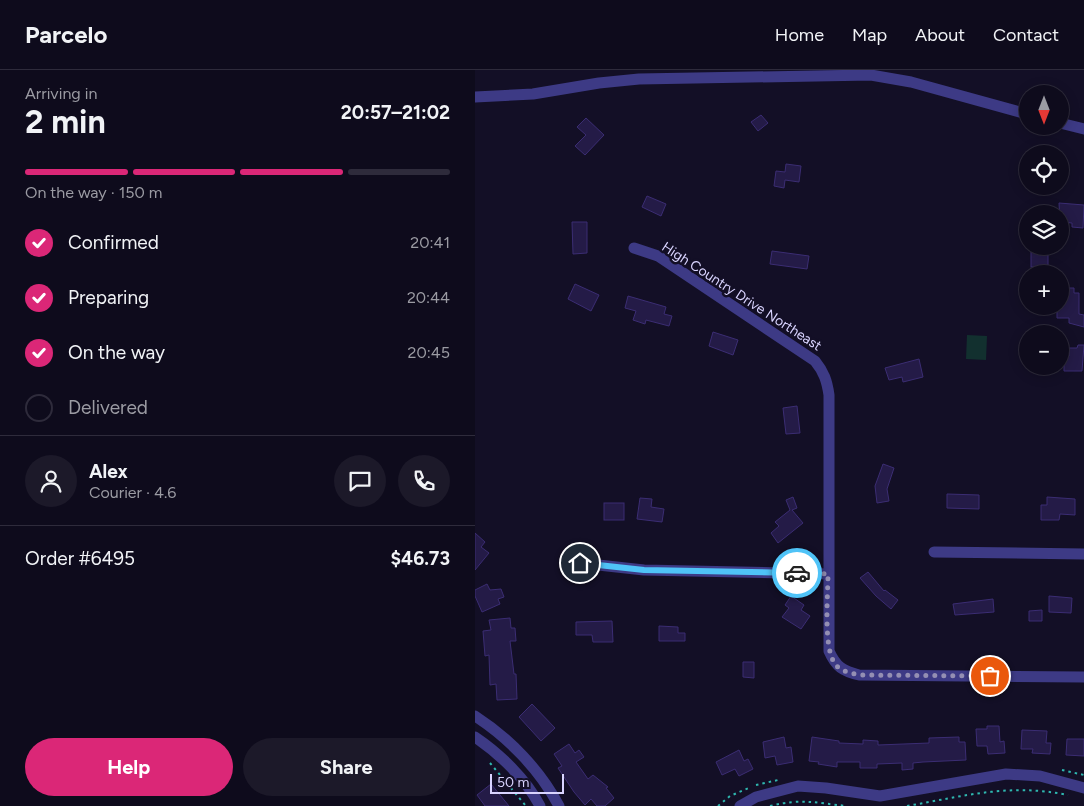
<!DOCTYPE html>
<meta charset="utf-8">
<style>
body{margin:0;font-family:Figtree,sans-serif;background:#1c1929;color:#f1f3f6;height:100vh;display:flex;flex-direction:column;font-size:19px;white-space:nowrap}
*{box-sizing:border-box;margin:0}
p{font-size:16px;color:#9b9ba3}
.icon{flex:none;width:28px;height:28px;fill:none;stroke:currentColor;stroke-width:2;stroke-linecap:round;stroke-linejoin:round}
.map{position:relative;flex:1;overflow:hidden}
.side{display:flex;flex-direction:column;background:#0e0b1c;width:475px}
.side>*{flex:none}
.needle{width:32px;rotate:180deg}
.tools{position:absolute;left:544px;top:15px;display:grid;gap:10px}
.tools a{display:grid;place-items:center;width:50px;height:50px;border-radius:50%;background:#0e0b1c;box-shadow:0 2px 12px #0003,0 0 0 1px #2e2b3b;font-size:25px}
.scale{position:absolute;left:15px;bottom:12px;width:74px;box-sizing:border-box;padding-left:5px;border:2px solid #d9d4ff;border-top:0;font-size:14px;line-height:18px;white-space:nowrap;color:#d9d4ff;-webkit-text-stroke:4px #130f26;paint-order:stroke}
.pin{position:absolute;display:grid;place-items:center;width:42px;height:42px;color:#fff;margin:-21px;border:2px solid #fff;border-radius:50%;box-shadow:0 1px 5px #0007}
.courier{position:absolute;display:grid;place-items:center;width:50px;height:50px;margin:-25px;border:4px solid #4fc3f7;border-radius:50%;background:#fff;color:#222;box-shadow:0 1px 6px #0007}
.head em{font-style:normal;font-weight:700}
.head div{display:flex;flex-direction:column-reverse}
.head{display:flex;align-items:center;justify-content:space-between;height:85px;padding:0 25px}
h1{font-size:32px;font-weight:700;line-height:38px}
.bar{display:grid;grid-template-columns:repeat(4,1fr);gap:8px 5px;align-content:center;height:60px;padding:0 25px}
.bar i{height:6px;border-radius:4px;background:#2e2b3b}
.bar .active{background:#db2777}
.bar p{grid-column:span 4}
.line{display:flex;align-items:center;gap:12px;padding:0 25px;border-top:1px solid #2e2b3b}
.line div{flex:1}
.round{display:grid;place-items:center;flex:none;width:52px;height:52px;border-radius:26px;background:#1c1929}
ol{padding:0 25px;list-style:none}
li{display:flex;align-items:center;gap:15px;height:55px}
li p{margin-inline-start:auto}
li .icon{padding:5px;border-radius:50%;background:#db2777;color:#fff;stroke-width:4}
li:last-child{color:#9b9ba3}
li i{width:28px;height:28px;border:2px solid #2e2b3b;border-radius:50%}
.cta{display:flex;gap:10px;margin-top:auto;padding:10px 25px}
.cta a{flex:1;height:58px;border-radius:30px;background:#db2777;color:#fff;font-size:20px;font-weight:700;line-height:58px;text-align:center}
.cta a+a{background:#1c1929;color:#f1f3f6}
header{display:flex;align-items:center;gap:30px;box-sizing:border-box;height:70px;padding:0 25px;background:#0e0b1c;border-bottom:1px solid #2e2b3b}
header strong{font-size:24px}
nav{display:flex;gap:28px;margin-inline-start:auto;font-size:18px}
main{display:flex;flex:1;min-height:0}
.map>svg:first-child{display:block}
.green{fill:#12302f}
.building{fill:#241b47;stroke:#3b2d73}
.lines{fill:none;stroke-linecap:round;stroke-linejoin:round}
.path{stroke:#2fb8b0;stroke-width:2;stroke-dasharray:2.5 4;stroke-linecap:butt}
.minor{stroke:#3d3a85;stroke-width:11}
.done{stroke:#948fb3;stroke-width:5;stroke-dasharray:0 9}
.route{stroke:#4fc3f7;stroke-width:6}
.labels{text-anchor:middle;stroke-width:5;stroke-linejoin:round;paint-order:stroke}
.street-label{font-size:14px;fill:#d9d4ff;stroke:#130f26}
</style>
<header>
<strong>Parcelo</strong>
<nav><a>Home</a><a>Map</a><a>About</a><a>Contact</a></nav>
</header>
<main>
<section class="side">
<div class="head"><div><h1>2 min</h1><p>Arriving in</p></div><em>20:57–21:02</em></div>
<div class="bar"><i class="active"></i><i class="active"></i><i class="active"></i><i></i><p>On the way · 150 m</p></div>
<ol>
<li><svg class="icon" aria-label="check" viewBox="0 0 24 24"><path d="M5 12l5 5 9-10"/></svg>Confirmed<p>20:41</p></li>
<li><svg class="icon" aria-label="check" viewBox="0 0 24 24"><path d="M5 12l5 5 9-10"/></svg>Preparing<p>20:44</p></li>
<li><svg class="icon" aria-label="check" viewBox="0 0 24 24"><path d="M5 12l5 5 9-10"/></svg>On the way<p>20:45</p></li>
<li><i></i>Delivered</li>
</ol>
<div class="line" style="height:90px"><a class="round"><svg class="icon" aria-label="person" viewBox="0 0 24 24"><circle cx="12" cy="8" r="4"/><path d="M4 21q1-7 8-7t8 7"/></svg></a><div><b>Alex</b><p>Courier · 4.6</p></div><a class="round"><svg class="icon" aria-label="chat" viewBox="0 0 24 24"><path d="M4 5h16v11H9l-5 4z"/></svg></a><a class="round"><svg class="icon" aria-label="phone" viewBox="0 0 24 24"><path d="M5 4h4l2 5-3 2q2 4 5 5l2-3 5 2v4C11 20 4 13 5 4z"/></svg></a></div>
<div class="line" style="height:65px"><div>Order #6495</div><b>$46.73</b></div>
<div class="cta"><a>Help</a><a>Share</a></div>
</section>
<div class="map">
<svg width="609" height="736" viewBox="0 0 609 736">
<rect width="100%" height="100%" fill="#130f26"/>
<!-- green -->
<path class="green" d="M 492,265 L 512,266 L 511,290 L 491,289 Z"/>
<!-- building -->
<g class="building">
<path d="M 286,45 L 293,53 L 283,61 L 276,52 Z"/>
<path d="M 111,48 L 129,65 L 110,85 L 100,76 L 111,65 L 102,57 Z"/>
<path d="M 311,94 L 326,96 L 324,112 L 310,110 L 309,118 L 299,116 L 301,101 L 310,102 Z"/>
<path d="M 172,126 L 191,134 L 186,146 L 167,137 Z"/>
<path d="M 584,133 L 609,135 L 608,158 L 597,157 L 597,153 L 585,152 Z"/>
<path d="M 97,152 L 112,152 L 112,183 L 98,184 Z"/>
<path d="M 297,181 L 334,186 L 332,199 L 295,194 Z"/>
<rect x="556" y="181" width="17" height="16"/>
<path d="M 100,214 L 124,225 L 116,241 L 93,229 Z"/>
<path d="M 586,218 L 599,218 L 599,223 L 604,223 L 604,244 L 609,245 L 609,257 L 594,253 L 594,248 L 582,248 L 582,236 L 585,236 Z"/>
<path d="M 153,226 L 191,237 L 189,244 L 197,246 L 194,256 L 171,250 L 170,254 L 158,250 L 161,241 L 150,238 Z"/>
<path d="M 238,262 L 263,270 L 258,285 L 234,276 Z"/>
<path d="M 603,275 L 609,275 L 607,301 L 589,301 L 589,294 L 585,294 L 585,286 L 594,286 L 594,278 L 602,278 Z"/>
<path d="M 444,289 L 448,307 L 428,312 L 427,307 L 414,310 L 410,298 Z"/>
<path d="M 322,336 L 325,363 L 311,364 L 308,338 Z"/>
<path d="M 408,394 L 419,398 L 412,419 L 414,431 L 402,433 L 400,416 Z"/>
<path d="M 472,424 L 504,425 L 504,439 L 472,438 Z"/>
<path d="M 318,427 L 322,438 L 317,440 L 328,453 L 303,473 L 296,463 L 304,456 L 300,452 L 315,440 L 311,430 Z"/>
<path d="M 572,427 L 600,429 L 600,445 L 585,444 L 584,450 L 566,450 L 566,435 L 572,435 Z"/>
<path d="M 165,428 L 177,429 L 176,437 L 189,439 L 187,452 L 162,449 Z"/>
<rect x="129" y="433" width="20" height="17"/>
<path d="M 0,463 L 10,472 L 6,477 L 14,483 L 0,500 Z"/>
<path d="M 393,502 L 409,521 L 410,520 L 423,530 L 416,539 L 401,526 L 385,508 Z"/>
<path d="M 12,514 L 15,520 L 26,519 L 29,527 L 23,529 L 25,534 L 7,542 L 0,526 L 0,520 Z"/>
<path d="M 316,526 L 329,535 L 326,540 L 335,546 L 326,559 L 307,547 L 314,538 L 310,535 Z"/>
<path d="M 574,526 L 597,528 L 596,543 L 574,542 Z"/>
<path d="M 518,529 L 519,542 L 480,545 L 478,534 Z"/>
<path d="M 567,540 L 567,551 L 554,551 L 554,541 Z"/>
<path d="M 35,548 L 36,558 L 40,558 L 41,571 L 35,571 L 39,604 L 41,604 L 42,629 L 22,630 L 21,614 L 15,615 L 14,585 L 10,586 L 8,561 L 16,560 L 14,550 Z"/>
<path d="M 137,551 L 138,572 L 118,572 L 117,565 L 101,565 L 101,552 Z"/>
<path d="M 184,556 L 203,557 L 203,563 L 210,563 L 210,571 L 184,571 Z"/>
<path d="M 268,592 L 279,592 L 279,608 L 268,607 Z"/>
<path d="M 57,634 L 80,658 L 66,671 L 44,647 Z"/>
<path d="M 512,656 L 524,656 L 525,672 L 529,671 L 530,683 L 513,684 L 512,676 L 502,676 L 501,659 L 512,659 Z"/>
<path d="M 547,660 L 572,661 L 571,673 L 576,673 L 575,684 L 557,683 L 558,679 L 546,679 Z"/>
<path d="M 309,667 L 311,678 L 316,677 L 318,692 L 302,695 L 300,686 L 290,688 L 288,672 Z"/>
<path d="M 337,667 L 364,671 L 364,673 L 388,674 L 388,670 L 403,671 L 403,675 L 454,673 L 454,668 L 484,667 L 484,672 L 490,672 L 491,690 L 448,692 L 438,693 L 438,699 L 427,700 L 427,693 L 402,694 L 402,698 L 385,698 L 385,692 L 362,692 L 362,697 L 343,694 L 344,692 L 334,691 Z"/>
<path d="M 592,669 L 609,669 L 609,686 L 591,685 Z"/>
<path d="M 94,674 L 100,683 L 104,680 L 109,687 L 101,692 L 113,709 L 118,705 L 133,717 L 131,718 L 139,728 L 130,736 L 122,736 L 116,729 L 110,735 L 99,722 L 83,698 L 87,696 L 79,684 Z"/>
<path d="M 264,680 L 269,691 L 273,689 L 278,699 L 264,706 L 260,699 L 247,705 L 241,692 Z"/>
<path d="M 16,714 L 34,736 L 10,736 L 2,725 Z"/>
</g>
<g class="lines">
<!-- path -->
<g class="path">
<path d="M 15,693 L 51,736"/>
<path d="M 587,700 L 609,705"/>
<path d="M 281,715 L 303,710"/>
<path d="M 243,736 L 255,726 L 276,717"/>
<path d="M 295,736 C 327,728 340,733 372,736"/>
<path d="M 432,736 C 490,726 534,713 593,725"/>
</g>
<!-- minor -->
<g class="minor">
<path d="M 0,27 L 58,24 L 124,13 L 164,9 L 396,5 L 436,12 L 552,44"/>
<path d="M 585,53 L 609,59"/>
<path d="M 159,178 L 183,186 L 340,291 C 349,302 352,311 354,325 L 354,581 C 361,597 368,601 384,605 L 609,607"/>
<path d="M 459,482 L 609,484"/>
<path d="M 105,493 L 169,500 L 353,504"/>
<path d="M 0,646 C 34,668 65,700 84,736"/>
<path d="M 0,667 C 25,684 51,709 65,736"/>
<path d="M 265,736 L 281,727 L 323,716 L 351,718 L 405,726 L 531,704 L 565,706 L 609,718"/>
</g>
</g>
<g class="lines">
<!-- done -->
<path class="done" d="M 322,503 L 353,504 C 353,526 348,577 360,594 C 365,601 375,603 384,605 L 515,606"/>
<!-- route -->
<path class="route" d="M 105,493 L 169,500 L 322,503"/>
</g>
<g class="labels">
<!-- street labels -->
<g class="street-label">
<text transform="translate(267 226) rotate(33)" y="5">High Country Drive Northeast</text>
</g>
</g>
</svg>
<div class="tools">
<a><svg class="needle" viewBox="-14 -14 28 28"><path d="M0-13l5 13h-10z" fill="#e53935"/><path d="M0 13l5-13h-10z" fill="#9b9ba3"/></svg></a>
<a><svg class="icon" aria-label="locate" viewBox="0 0 24 24"><circle cx="12" cy="12" r="6"/><path d="M12 2v4M12 18v4M2 12h4M18 12h4"/></svg></a>
<a><svg class="icon" aria-label="layers" viewBox="0 0 24 24"><path d="M12 4l9 5-9 5-9-5zM3 14l9 5 9-5"/></svg></a>
<a>+</a>
<a>−</a>
</div>
<div class="scale">50 m</div>
<div class="pin" style="left:515px;top:606px;background:#ea580c"><svg class="icon" aria-label="bag" viewBox="0 0 24 24"><path d="M5 8h14l-1 12H6zM9 8a3 3 0 0 1 6 0"/></svg></div>
<div class="pin" style="left:105px;top:493px;background:#1f2937"><svg class="icon" aria-label="home" viewBox="0 0 24 24"><path d="M3 11l9-7 9 7M6 9v11h12V9"/></svg></div>
<div class="courier" style="left:322px;top:503px"><svg class="icon" aria-label="car" viewBox="0 0 24 24"><path d="M5 17H2v-5l4-1 3-4h7l3 4 3 1v5h-3M9 17h6M6 11h13"/><circle cx="7" cy="17" r="2"/><circle cx="17" cy="17" r="2"/></svg></div>
</div>
</main>
